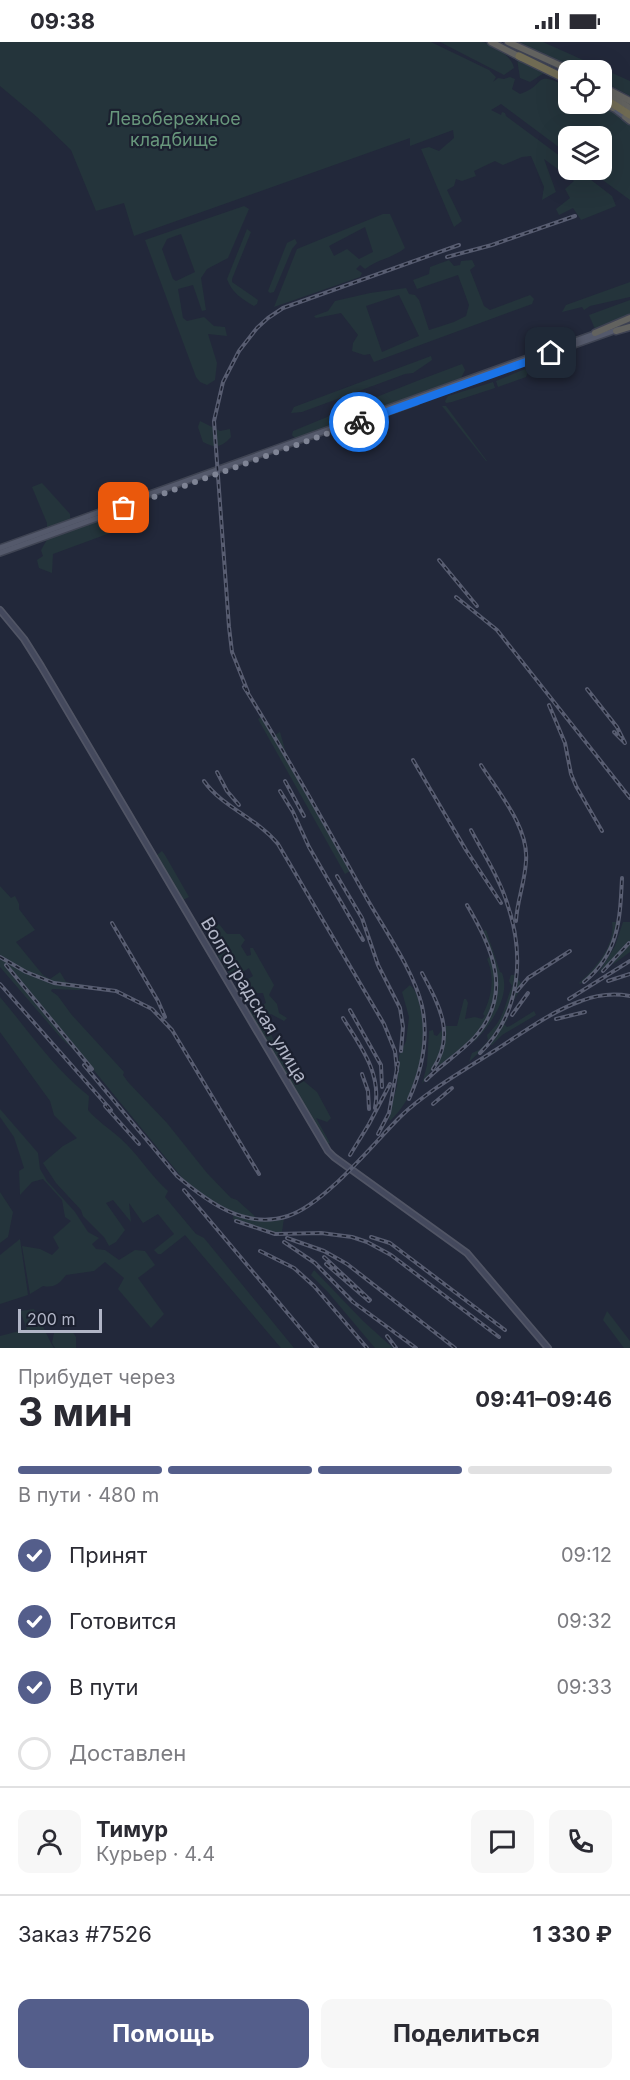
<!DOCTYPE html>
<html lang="ru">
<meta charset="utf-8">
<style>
body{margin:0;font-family:Inter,sans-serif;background:#f7f7f7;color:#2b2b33;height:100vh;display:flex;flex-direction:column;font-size:22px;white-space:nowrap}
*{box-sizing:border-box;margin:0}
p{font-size:20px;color:#7c7c81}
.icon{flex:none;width:33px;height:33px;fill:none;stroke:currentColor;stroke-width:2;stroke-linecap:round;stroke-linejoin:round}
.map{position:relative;height:1306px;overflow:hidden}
.drawer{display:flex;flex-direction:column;background:#fff;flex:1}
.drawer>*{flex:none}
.tools{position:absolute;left:558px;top:18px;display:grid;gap:12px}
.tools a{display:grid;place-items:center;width:54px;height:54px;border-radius:12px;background:#fff;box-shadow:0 6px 24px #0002;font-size:30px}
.scale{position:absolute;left:18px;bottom:15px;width:84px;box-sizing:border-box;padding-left:6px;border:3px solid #b1b5c6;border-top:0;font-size:16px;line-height:21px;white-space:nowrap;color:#b1b5c6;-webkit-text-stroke:4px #1b202f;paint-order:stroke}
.pin{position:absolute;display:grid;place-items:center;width:51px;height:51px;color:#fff;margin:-26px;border-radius:12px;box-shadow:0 3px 9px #0006}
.courier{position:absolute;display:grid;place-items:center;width:60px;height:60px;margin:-30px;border:4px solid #1a73e8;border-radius:50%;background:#fff;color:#222;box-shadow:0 2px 8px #0007}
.headline em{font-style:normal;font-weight:700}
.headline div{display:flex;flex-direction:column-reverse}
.headline{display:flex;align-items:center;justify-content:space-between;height:102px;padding:0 18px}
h1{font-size:39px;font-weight:700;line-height:45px}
.bar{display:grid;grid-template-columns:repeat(4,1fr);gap:9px 6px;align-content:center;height:72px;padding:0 18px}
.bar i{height:8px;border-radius:4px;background:#e1e1e2}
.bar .selected{background:#545e8b}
.bar p{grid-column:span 4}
.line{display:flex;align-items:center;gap:15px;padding:0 18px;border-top:2px solid #e1e1e2}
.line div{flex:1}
.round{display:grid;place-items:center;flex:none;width:63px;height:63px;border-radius:12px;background:#f7f7f7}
ol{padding:0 18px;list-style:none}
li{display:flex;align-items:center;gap:18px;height:66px}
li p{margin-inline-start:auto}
li .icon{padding:6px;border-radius:50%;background:#545e8b;color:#fff;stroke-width:4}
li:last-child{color:#7c7c81}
li i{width:33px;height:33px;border:3px solid #e1e1e2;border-radius:50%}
.cta{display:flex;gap:12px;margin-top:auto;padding:12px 18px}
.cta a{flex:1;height:69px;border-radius:12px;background:#545e8b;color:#fff;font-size:24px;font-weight:700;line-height:69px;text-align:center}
.cta a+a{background:#f7f7f7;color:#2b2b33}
.status{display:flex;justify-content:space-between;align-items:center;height:42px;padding:0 30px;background:#fff;direction:ltr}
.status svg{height:16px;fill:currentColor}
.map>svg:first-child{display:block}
.green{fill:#24343b;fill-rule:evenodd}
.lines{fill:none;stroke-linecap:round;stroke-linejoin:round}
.secondary-casing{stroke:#515565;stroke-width:8}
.primary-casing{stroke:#3f4453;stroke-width:8}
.trunk-casing{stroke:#3e4252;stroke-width:9}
.motorway-casing{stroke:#3e4252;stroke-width:10}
.secondary{stroke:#44495d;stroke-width:4.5}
.primary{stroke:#54596b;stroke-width:5}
.trunk{stroke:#62625f;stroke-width:6}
.motorway{stroke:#706b53;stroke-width:7}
.rail-casing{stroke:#585d71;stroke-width:4}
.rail{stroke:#1b202f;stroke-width:1.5;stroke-dasharray:4.5;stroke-linecap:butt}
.done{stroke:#7f8495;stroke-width:6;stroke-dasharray:0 10.8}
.route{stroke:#1a73e8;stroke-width:8}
.labels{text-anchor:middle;stroke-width:4.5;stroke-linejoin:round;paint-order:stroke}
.park-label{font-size:18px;fill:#68977c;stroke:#1b202f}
.street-label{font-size:18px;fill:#b1b5c6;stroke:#1b202f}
</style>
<div class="status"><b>09:38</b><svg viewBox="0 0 49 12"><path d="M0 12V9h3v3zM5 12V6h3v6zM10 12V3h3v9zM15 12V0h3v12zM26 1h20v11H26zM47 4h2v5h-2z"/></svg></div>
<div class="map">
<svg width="630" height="1306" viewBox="0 0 630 1306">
<rect width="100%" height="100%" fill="#22283a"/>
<!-- green -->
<g class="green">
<path d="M 0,0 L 431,0 L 489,28 L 496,35 L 493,40 L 498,36 L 504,37 L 510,35 L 515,37 L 512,47 L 520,52 C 548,43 531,27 568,45 L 568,62 L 599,62 L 630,81 L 630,158 L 589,128 L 602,128 L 602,94 L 568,94 L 568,112 L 501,62 L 491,68 L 501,73 L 502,70 L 505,71 L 506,74 L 568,120 L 568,128 L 578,128 L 612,154 L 616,164 L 581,178 L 573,166 L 559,173 L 556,167 L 570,156 L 565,147 L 574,139 L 544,117 L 556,150 L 542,158 L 544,145 L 531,114 L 522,115 L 503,123 L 495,119 L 474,129 L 476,134 L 462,139 L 456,137 L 454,144 L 447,148 L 462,179 L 454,185 L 421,107 L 429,105 L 439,109 L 454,96 L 453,88 L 410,104 L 410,96 L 134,194 L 124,161 L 96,169 L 71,108 L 37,75 L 0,44 Z"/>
<path d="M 440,0 C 453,0 470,0 482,0 C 494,3 512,14 514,26 L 504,33 Z"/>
<path d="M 519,0 L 543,0 L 630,39 L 630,54 L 602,39 L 602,28 L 579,28 L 545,14 Z"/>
<path d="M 517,17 L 543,30 L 544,31 L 530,40 L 520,36 Z"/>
<path d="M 244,164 L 249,167 L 228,216 L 207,227 L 201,236 L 206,268 L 202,269 L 193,243 L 178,247 L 183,276 L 187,279 L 204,275 L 214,284 L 225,285 L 227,294 L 208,292 L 217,321 L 215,338 L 207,343 L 200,340 L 196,335 L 145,198 ZM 181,192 L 195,230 L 176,239 L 173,237 L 162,207 L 167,197 Z"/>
<path d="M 383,172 L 390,172 L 405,206 C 393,216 378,217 365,227 L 360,223 L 356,227 L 362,231 L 360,235 L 274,265 L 297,207 ZM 365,185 L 373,210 L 359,217 L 347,207 L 334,214 L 329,204 Z"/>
<path d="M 247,187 L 251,190 L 232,237 L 232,240 L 258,258 L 257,262 L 254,264 C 242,257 232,251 227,237 Z"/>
<path d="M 295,197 L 297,201 L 292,207 L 274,250 L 270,251 L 268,249 L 287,201 Z"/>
<path d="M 449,218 L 454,224 L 460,223 L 461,219 L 472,218 L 475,224 L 470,228 L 484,264 L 490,268 L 530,253 L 534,257 L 532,262 L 374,320 L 370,312 L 364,313 L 352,309 L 353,301 L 358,293 L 341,271 L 316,276 L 314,274 L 328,269 L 335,259 L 370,251 L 406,246 L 409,252 L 415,253 L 419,258 L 429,288 L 454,280 L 466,274 L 469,263 L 458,233 L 417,247 L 413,238 L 429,232 L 430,225 ZM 399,253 L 419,294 L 382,310 L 366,264 Z"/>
<path d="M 630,240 L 630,255 L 590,264 L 584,268 L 582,265 L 562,270 L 566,263 Z"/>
<path d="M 630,258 L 630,274 L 595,287 L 589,273 Z"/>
<path d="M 565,287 L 568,287 L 569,291 L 538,305 L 536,305 L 536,299 Z"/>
<path d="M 431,314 L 432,318 L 413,331 L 405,332 L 302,370 L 291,371 L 294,365 Z"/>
<path d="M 462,322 L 465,328 L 461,336 L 298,396 L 295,396 L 292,393 L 293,389 C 349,366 405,343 462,322 Z"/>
<path d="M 525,327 L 528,330 L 526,335 L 498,345 L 496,339 Z"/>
<path d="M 493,340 L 495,346 L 452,360 L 446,361 L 445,359 L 448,354 Z"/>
<path d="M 442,364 L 446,364 L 487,419 L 486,419 Z"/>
<path d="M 200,379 L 220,389 L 230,387 L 231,395 C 222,405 216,407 203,400 L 198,385 Z"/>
<path d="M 42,441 L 70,472 L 70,480 L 47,487 L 47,481 L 32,445 Z"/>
<path d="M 143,461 L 146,470 L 119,480 L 121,487 L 53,512 L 52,531 L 39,526 L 37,518 L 43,514 L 41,508 L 48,496 Z"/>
<path d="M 261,675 L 273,694 L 280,690 L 289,722 L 350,829 L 345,832 L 258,677 Z"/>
<path d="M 162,809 L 165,813 L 189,855 L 183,858 L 157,813 Z"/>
<path d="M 0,844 L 11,856 L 15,854 L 19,862 L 19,867 L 35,888 L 16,900 L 43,933 L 50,937 L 60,930 L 66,940 L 85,943 L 79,948 L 52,947 L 51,949 L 58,954 L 71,972 L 124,1030 L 123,1033 L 128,1040 L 167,1081 L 207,1131 L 231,1156 L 237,1158 L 260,1179 L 284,1176 L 282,1190 L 275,1191 L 233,1177 L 234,1170 L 215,1162 L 184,1138 L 87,1020 L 61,996 L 0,925 Z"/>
<path d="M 612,880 L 619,880 C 614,906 600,925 580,942 L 579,941 C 595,927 616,903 612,880 Z"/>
<path d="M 623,880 L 630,880 L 630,910 L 612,923 L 617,916 L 615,914 L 598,932 L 615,904 Z"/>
<path d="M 219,882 L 227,892 L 240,892 L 245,898 L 241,904 L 247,914 L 251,913 L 250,906 L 253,906 L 274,943 L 269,953 L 277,962 L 279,971 L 287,976 L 284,979 L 271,972 L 264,975 L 278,1009 L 287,1013 L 300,1036 L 317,1050 L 331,1076 L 327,1080 L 316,1076 L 330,1101 L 327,1102 L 249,969 L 266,961 L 263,951 L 255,951 L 246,938 L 253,934 L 249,926 L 234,936 L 231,935 L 216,911 L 215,885 Z"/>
<path d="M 486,888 L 500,930 L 502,931 C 511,954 491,982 475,999 L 472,997 L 440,1023 L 436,1021 L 422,1042 L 427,1023 L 429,989 L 433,988 L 434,993 L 437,994 L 445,984 L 457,984 L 464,957 L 466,957 L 468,961 L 465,977 L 475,975 L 482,977 L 485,974 L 483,972 C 492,955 495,934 487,917 L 490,914 L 490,910 L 483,899 L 482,890 Z"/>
<path d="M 511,933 L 515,933 L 523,944 C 516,953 511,963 506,975 L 508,977 L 504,982 L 507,985 L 510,984 L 534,969 L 536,973 L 502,993 L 492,1003 L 488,1002 L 469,1020 L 472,1011 L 479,1008 L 488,999 L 487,993 C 505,976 504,964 512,944 L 509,939 Z"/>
<path d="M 410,943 C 417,949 419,959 421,968 C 428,1006 419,1052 390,1079 L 388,1075 L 397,1044 L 399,1014 L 406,999 L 409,975 L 402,950 Z"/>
<path d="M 0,955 C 29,989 53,1026 89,1054 L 88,1068 C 97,1079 109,1086 120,1096 C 138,1112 150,1133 168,1149 L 165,1155 L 196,1192 L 204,1196 L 294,1306 L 281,1306 L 185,1193 L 161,1212 L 158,1212 L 154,1208 L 174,1192 L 158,1172 L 143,1181 L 129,1161 L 131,1180 L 113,1158 L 106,1161 L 125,1188 L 116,1200 L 109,1204 L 104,1195 L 83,1174 L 81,1168 L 56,1141 L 43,1121 L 63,1104 L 77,1096 L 54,1073 L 50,1059 L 0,990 Z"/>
<path d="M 0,1067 L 38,1111 L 40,1127 L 47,1139 L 75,1170 L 88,1190 L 99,1196 L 92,1202 L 96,1207 L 105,1208 L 119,1218 L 135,1208 L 145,1209 L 155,1223 L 138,1236 L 164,1272 L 151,1286 L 118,1247 L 124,1236 L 105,1220 L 94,1229 L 66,1233 C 59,1242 55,1246 43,1244 L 30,1252 L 22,1204 L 40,1207 L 52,1213 L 59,1206 L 53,1195 L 71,1179 L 65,1175 L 62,1158 L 43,1137 L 32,1140 L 20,1153 L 19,1129 L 24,1126 L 14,1095 L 0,1075 Z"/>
<path d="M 0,1150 L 13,1170 L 8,1195 L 0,1201 Z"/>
<path d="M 20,1197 L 28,1253 L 0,1262 L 0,1213 Z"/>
<path d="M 314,1228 L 363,1279 L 393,1306 L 375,1306 L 327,1249 L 311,1233 Z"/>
<path d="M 34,1267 C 42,1280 46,1293 54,1306 L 0,1306 L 0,1294 L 27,1287 L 20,1269 Z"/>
<path d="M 607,1269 L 630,1299 L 630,1306 L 624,1306 L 603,1278 Z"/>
<path d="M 58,1289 L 72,1289 L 76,1295 L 76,1306 L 55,1306 L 52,1301 L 54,1291 Z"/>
</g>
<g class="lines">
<defs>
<path id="secondary" d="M 0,568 L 24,597 L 41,624 L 328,1109 L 334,1115 L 467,1211 L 548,1306"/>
<g id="primary">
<path d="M 613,66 L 625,75"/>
<path d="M 574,303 L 619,287"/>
<path d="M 388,370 L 416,360"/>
<path d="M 0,506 L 597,291"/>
<path d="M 0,511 L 114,470"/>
</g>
<g id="trunk">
<path d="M 491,0 L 522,16"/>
<path d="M 508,0 L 570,28"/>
<path d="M 602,48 L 630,66"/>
<path d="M 609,48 L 630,59"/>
<path d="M 602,59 L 613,66"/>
<path d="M 625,75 L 630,79"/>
<path d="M 616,289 L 630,285"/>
<path d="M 595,291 L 630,276"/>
</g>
<g id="motorway">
<path d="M 519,14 L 568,38"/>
<path d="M 602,55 L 630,73"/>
</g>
</defs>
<!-- secondary casing -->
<use href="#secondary" class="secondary-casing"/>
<!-- primary casing -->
<use href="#primary" class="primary-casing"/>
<!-- trunk casing -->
<use href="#trunk" class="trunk-casing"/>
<!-- motorway casing -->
<use href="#motorway" class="motorway-casing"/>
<!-- secondary -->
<use href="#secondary" class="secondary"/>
<!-- primary -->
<use href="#primary" class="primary"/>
<!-- trunk -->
<use href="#trunk" class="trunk"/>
<!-- motorway -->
<use href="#motorway" class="motorway"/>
<defs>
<g id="rail">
<path d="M 447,215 L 492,203 L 575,174"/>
<path d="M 439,518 L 477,564"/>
<path d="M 456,555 L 497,588 L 630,756"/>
<path d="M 244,645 C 287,713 326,784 366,855 C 384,887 414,929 422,964 C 429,997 422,1028 409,1057"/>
<path d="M 587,647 L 617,685 L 625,701 L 614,690"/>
<path d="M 248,650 L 232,610 L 229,585 L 214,379 L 223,340 L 239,309 L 257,286 L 268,276 L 283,266 L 459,203"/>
<path d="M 549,663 L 565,701 L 571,732 L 576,744 L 602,789"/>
<path d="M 413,718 L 466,808 L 501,861"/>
<path d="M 481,723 C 499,751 529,786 526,819 C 525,840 517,859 516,879"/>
<path d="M 217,730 L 227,749 L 239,763"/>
<path d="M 204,739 C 222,765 257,776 278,802 L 384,982 L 395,1009 L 397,1029"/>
<path d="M 285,739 L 304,774"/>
<path d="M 280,749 L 293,770 L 309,805 L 363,898"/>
<path d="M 471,788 C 483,811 498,833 506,858 C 525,911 522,970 480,1011"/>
<path d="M 337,834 L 362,876 L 378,923 L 400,966 L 403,985 L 401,1009"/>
<path d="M 112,881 L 158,959 L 165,975"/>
<path d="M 0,915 L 26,930 L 54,941 L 116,949 L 152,967 L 172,988 L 259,1132"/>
<path d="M 6,923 L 92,1027"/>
<path d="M 603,929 L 629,901"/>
<path d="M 422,931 C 439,963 456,992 433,1027"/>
<path d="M 608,939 L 630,932"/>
<path d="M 584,940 C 619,911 620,878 622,836"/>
<path d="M 0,942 L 111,1068"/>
<path d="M 517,949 L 528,936 L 570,909"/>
<path d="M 569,957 L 630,919"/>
<path d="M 350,968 L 381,1023 L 382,1045"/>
<path d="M 512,973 L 528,951"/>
<path d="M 343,976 C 360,1004 382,1031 375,1066"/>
<path d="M 556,977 L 585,970"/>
<path d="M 84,1023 L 177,1134 C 208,1160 245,1188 288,1174 C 325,1162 372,1103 400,1075 C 427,1049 463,1029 494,1009 C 521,992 550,970 581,959 C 596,953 614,951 630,954"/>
<path d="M 362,1032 L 368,1049 L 369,1067"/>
<path d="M 426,1038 C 441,1023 460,1011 475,995 C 514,951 492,906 467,863"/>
<path d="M 433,1062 L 452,1046"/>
<path d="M 105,1064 L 139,1102"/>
<path d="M 378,1092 L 389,1071 L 398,1021"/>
<path d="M 350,1113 L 369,1082 L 390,1042"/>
<path d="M 184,1148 L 317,1306"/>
<path d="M 236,1179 L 275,1192 L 321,1191 L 352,1195 L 367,1200 L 391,1213 L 499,1295"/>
<path d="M 371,1195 L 390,1201 L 505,1288"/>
<path d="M 287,1196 L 324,1209 L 347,1222 L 455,1306"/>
<path d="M 284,1200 L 315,1221 L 353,1260 L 416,1306"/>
<path d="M 260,1209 L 294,1226 L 314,1244 L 367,1306"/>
<path d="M 324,1215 L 370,1258"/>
<path d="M 326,1222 L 369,1259"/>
<path d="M 387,1294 L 396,1306"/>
</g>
</defs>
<!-- rail casing -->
<use href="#rail" class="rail-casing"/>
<!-- rail -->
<use href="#rail" class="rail"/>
</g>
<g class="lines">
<!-- done -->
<path class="done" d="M 124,466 L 359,380"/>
<!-- route -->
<path class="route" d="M 359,380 L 551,311"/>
</g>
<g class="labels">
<!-- park labels -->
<g class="park-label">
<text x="174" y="83">Левобережное<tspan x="174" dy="21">кладбище</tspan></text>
</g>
<!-- street labels -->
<g class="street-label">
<text transform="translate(254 958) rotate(59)" y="6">Волгоградская улица</text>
</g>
</g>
</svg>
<div class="tools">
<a><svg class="icon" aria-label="locate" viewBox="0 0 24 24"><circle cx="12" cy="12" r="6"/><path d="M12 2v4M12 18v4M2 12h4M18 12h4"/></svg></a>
<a><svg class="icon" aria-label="layers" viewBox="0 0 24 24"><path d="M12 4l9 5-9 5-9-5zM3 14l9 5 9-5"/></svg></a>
</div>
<div class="scale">200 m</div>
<div class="pin" style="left:124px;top:466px;background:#ea580c"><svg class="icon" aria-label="bag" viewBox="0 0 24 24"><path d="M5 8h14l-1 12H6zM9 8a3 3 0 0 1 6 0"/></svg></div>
<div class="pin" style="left:551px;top:311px;background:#1f2937"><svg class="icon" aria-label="home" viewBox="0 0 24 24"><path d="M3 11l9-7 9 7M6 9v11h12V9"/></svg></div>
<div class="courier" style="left:359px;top:380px"><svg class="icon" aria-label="bike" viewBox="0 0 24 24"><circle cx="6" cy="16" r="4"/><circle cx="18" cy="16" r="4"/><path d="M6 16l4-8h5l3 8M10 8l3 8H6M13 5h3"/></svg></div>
</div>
<section class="drawer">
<div class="headline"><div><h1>3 мин</h1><p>Прибудет через</p></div><em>09:41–09:46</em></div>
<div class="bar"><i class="selected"></i><i class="selected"></i><i class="selected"></i><i></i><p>В пути · 480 m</p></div>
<ol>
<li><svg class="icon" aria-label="check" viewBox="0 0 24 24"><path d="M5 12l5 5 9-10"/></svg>Принят<p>09:12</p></li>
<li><svg class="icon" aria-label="check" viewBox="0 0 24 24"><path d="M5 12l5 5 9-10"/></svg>Готовится<p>09:32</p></li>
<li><svg class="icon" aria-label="check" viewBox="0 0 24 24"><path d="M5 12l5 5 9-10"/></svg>В пути<p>09:33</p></li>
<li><i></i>Доставлен</li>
</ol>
<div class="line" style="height:108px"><a class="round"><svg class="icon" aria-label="person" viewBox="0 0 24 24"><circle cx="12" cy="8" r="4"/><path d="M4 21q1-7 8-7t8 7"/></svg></a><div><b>Тимур</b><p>Курьер · 4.4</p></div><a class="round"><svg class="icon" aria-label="chat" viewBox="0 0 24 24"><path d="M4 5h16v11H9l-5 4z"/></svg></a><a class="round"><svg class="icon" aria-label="phone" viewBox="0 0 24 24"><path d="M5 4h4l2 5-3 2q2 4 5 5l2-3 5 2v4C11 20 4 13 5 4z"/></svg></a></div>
<div class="line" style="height:78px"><div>Заказ #7526</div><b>1 330 ₽</b></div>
<div class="cta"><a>Помощь</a><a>Поделиться</a></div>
</section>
